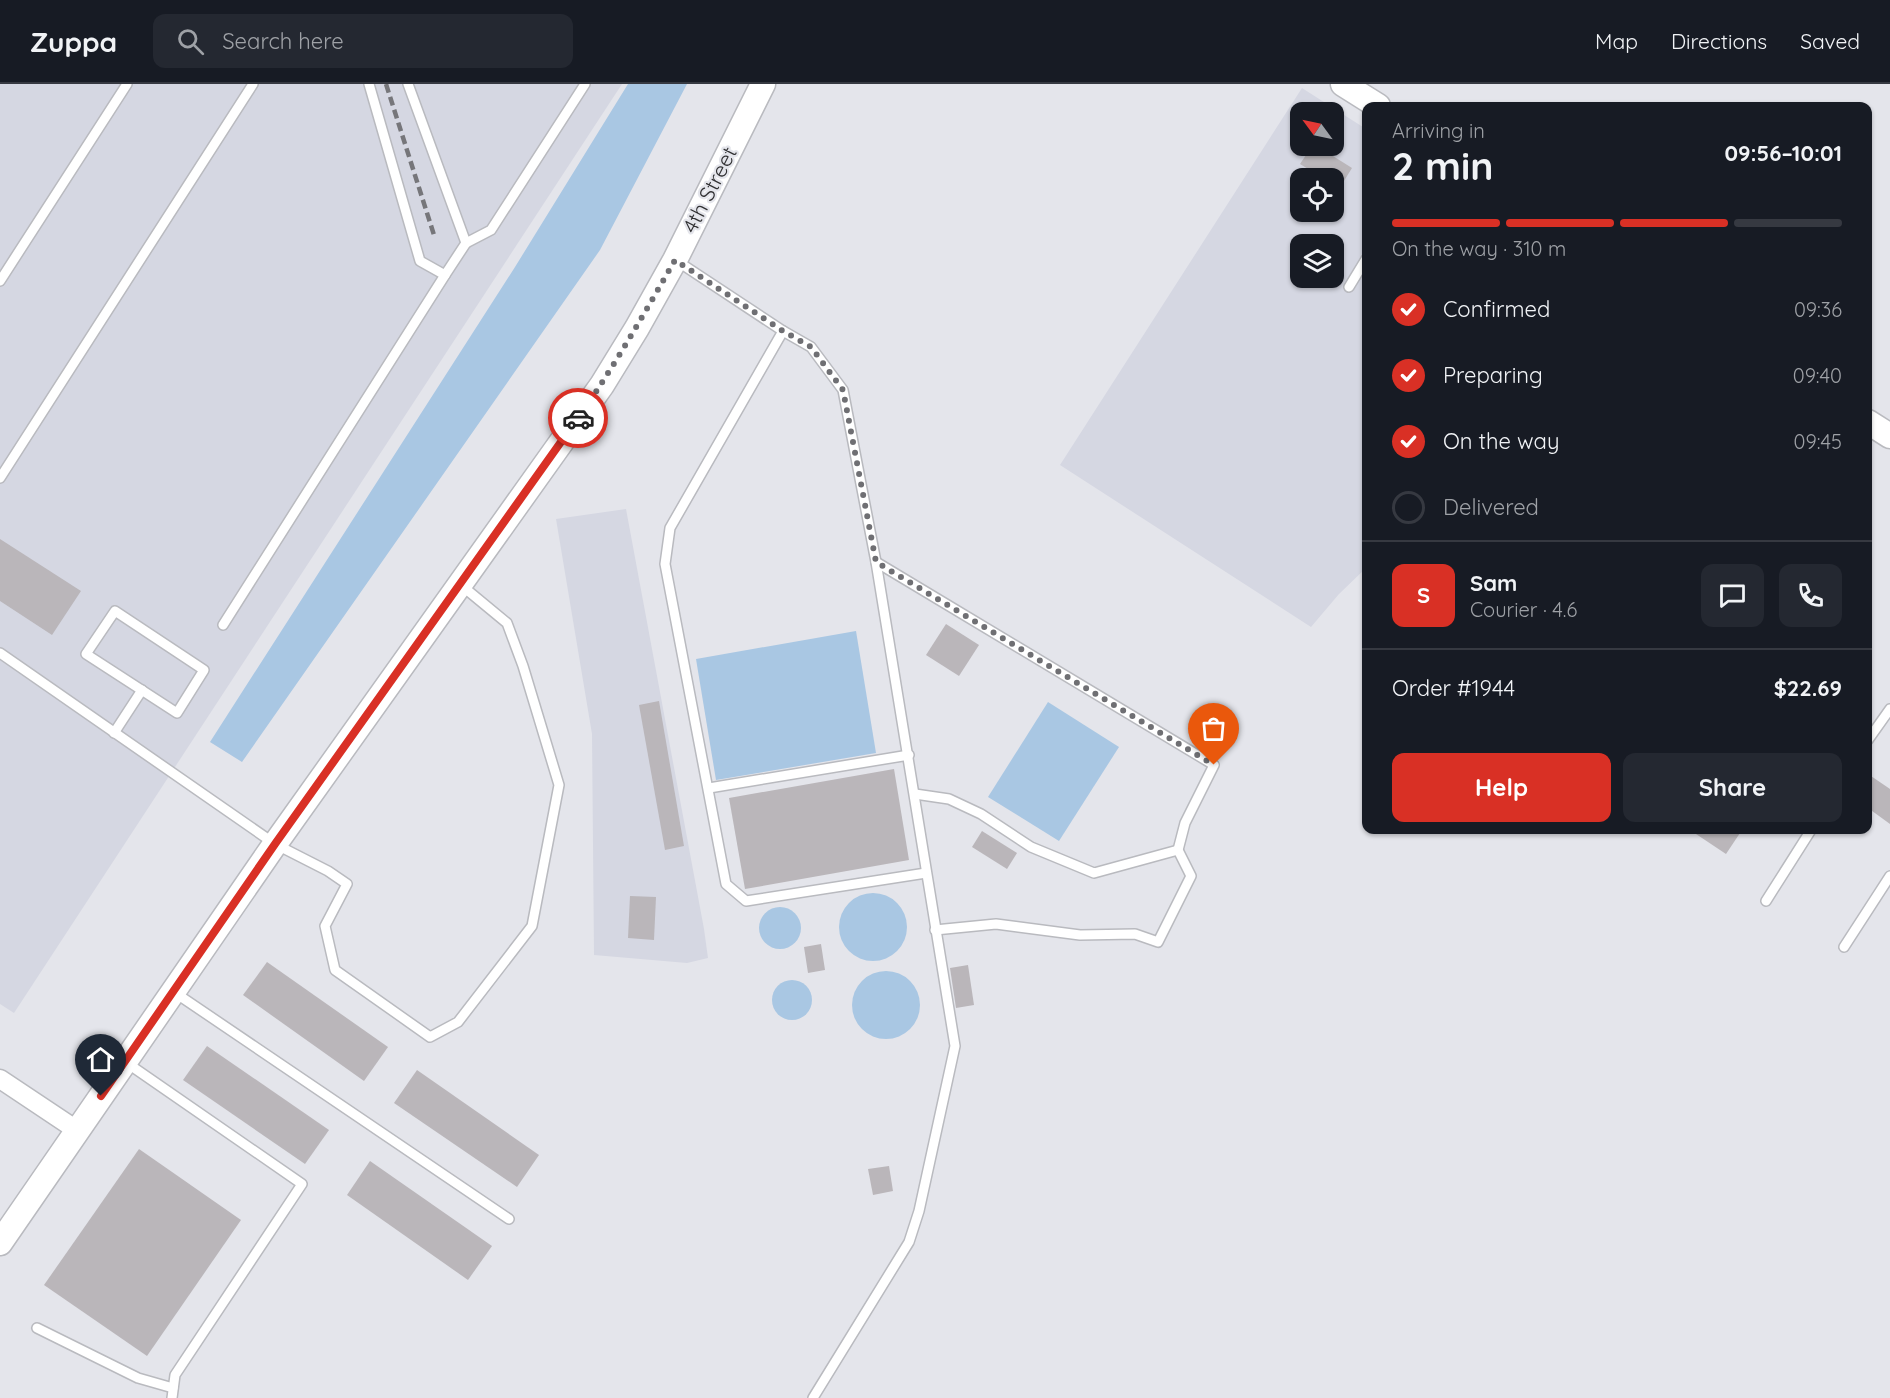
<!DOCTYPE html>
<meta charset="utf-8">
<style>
body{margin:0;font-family:Quicksand,sans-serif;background:#242831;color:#f1f3f6;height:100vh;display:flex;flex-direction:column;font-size:22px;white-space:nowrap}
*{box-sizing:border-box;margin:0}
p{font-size:20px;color:#9ea1a6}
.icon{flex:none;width:33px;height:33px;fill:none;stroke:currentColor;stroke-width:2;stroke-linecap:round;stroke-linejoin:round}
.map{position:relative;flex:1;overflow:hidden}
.panel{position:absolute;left:1362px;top:18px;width:510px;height:732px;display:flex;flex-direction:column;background:#171b24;border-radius:12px;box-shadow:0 2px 4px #0004}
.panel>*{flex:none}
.needle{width:39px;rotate:303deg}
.buttons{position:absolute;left:1290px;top:18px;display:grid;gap:12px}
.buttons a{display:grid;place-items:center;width:54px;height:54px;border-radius:12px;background:#171b24;box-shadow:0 2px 4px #0004;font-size:30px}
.pin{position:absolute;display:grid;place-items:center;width:51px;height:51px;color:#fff;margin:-62px -26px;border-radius:50% 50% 50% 0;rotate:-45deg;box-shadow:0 0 6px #0007}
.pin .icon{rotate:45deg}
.courier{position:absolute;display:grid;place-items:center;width:60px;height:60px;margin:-30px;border:4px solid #d93025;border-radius:50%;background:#fff;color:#222;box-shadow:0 2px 8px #0007}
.headline em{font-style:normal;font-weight:800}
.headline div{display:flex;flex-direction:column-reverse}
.headline{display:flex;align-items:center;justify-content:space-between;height:102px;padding:0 30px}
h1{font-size:39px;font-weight:800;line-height:45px}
.bar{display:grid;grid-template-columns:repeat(4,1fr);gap:9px 6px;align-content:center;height:72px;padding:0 30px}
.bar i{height:8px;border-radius:4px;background:#363941}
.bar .active{background:#d93025}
.bar p{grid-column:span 4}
.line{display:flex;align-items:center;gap:15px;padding:0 30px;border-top:2px solid #363941}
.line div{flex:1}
.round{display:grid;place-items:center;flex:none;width:63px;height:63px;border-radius:12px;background:#242831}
ol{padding:0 30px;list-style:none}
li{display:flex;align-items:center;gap:18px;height:66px}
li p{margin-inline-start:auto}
li .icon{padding:6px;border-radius:50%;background:#d93025;color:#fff;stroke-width:4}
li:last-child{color:#9ea1a6}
li i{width:33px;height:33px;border:3px solid #363941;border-radius:50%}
.primary-button{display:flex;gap:12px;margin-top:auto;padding:12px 30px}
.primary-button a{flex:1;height:69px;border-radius:12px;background:#d93025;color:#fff;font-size:24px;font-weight:800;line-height:69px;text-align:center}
.primary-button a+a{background:#242831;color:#f1f3f6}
header{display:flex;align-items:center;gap:36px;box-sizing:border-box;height:84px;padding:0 30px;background:#171b24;border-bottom:2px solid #363941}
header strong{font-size:28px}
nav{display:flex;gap:33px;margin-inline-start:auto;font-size:21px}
.search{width:420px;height:54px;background:#242831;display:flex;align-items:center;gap:15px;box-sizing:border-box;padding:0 21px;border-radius:12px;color:#9ea1a6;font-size:22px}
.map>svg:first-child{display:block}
.built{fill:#d5d7e2;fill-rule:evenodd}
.water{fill:#a9c7e3}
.building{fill:#bab6ba}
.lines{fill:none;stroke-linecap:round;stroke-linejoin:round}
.lane-casing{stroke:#b9babf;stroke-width:12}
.street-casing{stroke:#b9babf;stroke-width:21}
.secondary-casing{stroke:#b9babf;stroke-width:27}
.lane{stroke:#fff;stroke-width:9}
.street{stroke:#fff;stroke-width:18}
.secondary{stroke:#fff;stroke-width:24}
.rail{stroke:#76767a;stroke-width:4.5;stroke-dasharray:9 4.5;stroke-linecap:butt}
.done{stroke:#6f6f73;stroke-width:6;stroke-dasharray:0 10.8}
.route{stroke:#d93025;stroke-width:8}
.labels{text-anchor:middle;stroke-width:4.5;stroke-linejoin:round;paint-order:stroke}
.street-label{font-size:21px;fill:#303032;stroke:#e4e5eb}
</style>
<header>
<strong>Zuppa</strong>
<div class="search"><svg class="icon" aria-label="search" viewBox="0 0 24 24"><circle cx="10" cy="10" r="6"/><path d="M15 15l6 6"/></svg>Search here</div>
<nav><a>Map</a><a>Directions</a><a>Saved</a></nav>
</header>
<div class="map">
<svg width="1890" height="1314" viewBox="0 0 1890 1314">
<rect width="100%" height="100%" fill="#e4e5eb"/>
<!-- built -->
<g class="built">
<path d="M 0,0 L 622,0 L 14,929 L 0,920 Z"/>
<path d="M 1302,4 L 1366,45 L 1366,484 L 1339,510 L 1311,543 L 1060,381 ZM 1300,28 L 1334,28 L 1334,62 L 1300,62 ZM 1300,94 L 1334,94 L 1334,128 L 1300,128 ZM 1300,160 L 1334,160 L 1334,194 L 1300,194 Z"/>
<path d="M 626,425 L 704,845 L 708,874 L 687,879 L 594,871 L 592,650 L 556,435 Z"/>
</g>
<!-- water -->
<g class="water">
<path d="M 628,0 L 687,0 L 600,166 L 242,678 L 210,658 L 515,183 Z"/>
<path d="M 856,547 L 876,669 L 716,696 L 696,575 Z"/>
<path d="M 1048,618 L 1119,663 L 1059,757 L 988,713 Z"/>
<circle cx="873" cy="843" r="34"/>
<circle cx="780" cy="844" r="21"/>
<circle cx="886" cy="921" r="34"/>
<circle cx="792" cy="916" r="20"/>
</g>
<!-- building -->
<g class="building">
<path d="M 1312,62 L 1317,62 L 1352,84 L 1334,113 L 1334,94 L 1323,94 L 1300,80 Z"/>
<path d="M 0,455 L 81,507 L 52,551 L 0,517 Z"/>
<path d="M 946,540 L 979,561 L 959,592 L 926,571 Z"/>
<path d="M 659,617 L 684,762 L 665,766 L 639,621 Z"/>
<path d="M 894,685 L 909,776 L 745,805 L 729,714 Z"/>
<path d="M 1868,690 L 1890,705 L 1890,740 L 1868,724 Z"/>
<path d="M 1690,746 L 1742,746 L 1726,770 Z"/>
<path d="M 982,747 L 1017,769 L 1007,785 L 972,763 Z"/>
<path d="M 630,812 L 656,813 L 654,856 L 628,854 Z"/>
<path d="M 821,860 L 825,886 L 808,889 L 804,863 Z"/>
<path d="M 267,878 L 388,963 L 364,997 L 243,911 Z"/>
<path d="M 968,881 L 974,921 L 956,924 L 950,884 Z"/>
<path d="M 207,962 L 329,1046 L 305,1080 L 183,996 Z"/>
<path d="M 417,986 L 539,1071 L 517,1103 L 394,1019 Z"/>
<path d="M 139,1065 L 241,1136 L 147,1272 L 44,1201 Z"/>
<path d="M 370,1077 L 492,1162 L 468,1196 L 347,1111 Z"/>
<path d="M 889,1082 L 893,1107 L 873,1111 L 868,1085 Z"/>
</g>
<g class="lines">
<defs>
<g id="lane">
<path d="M 369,0 L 420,177 L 445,191 L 466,159 L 408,0"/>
<path d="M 466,159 L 491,146 L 585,0"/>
<path d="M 677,177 L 783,247 L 811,263 L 843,306 L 876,478 L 955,962 L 919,1127 L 909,1158 L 813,1314"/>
<path d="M 0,197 L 127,0"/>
<path d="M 1349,203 L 1366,175"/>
<path d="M 783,247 L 670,444 L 665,480 L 726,800 L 746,817 L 926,789"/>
<path d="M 0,394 L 253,0"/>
<path d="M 876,478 L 1214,681 L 1185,739 L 1178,766"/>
<path d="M 115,527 L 204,586 L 177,629 L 86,570 Z"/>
<path d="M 223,541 L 445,191"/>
<path d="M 0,569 L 275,760 L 328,787 L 347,800 L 325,842 L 335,886 L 430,953 L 458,938 L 532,842 L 559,701 L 523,582 L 507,539 L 461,501"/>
<path d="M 114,649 L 142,606"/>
<path d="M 1868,656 L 1890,625"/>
<path d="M 709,704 L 909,671"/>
<path d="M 915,710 L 949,715 L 981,730 L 1031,763 L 1094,789 L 1178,766 L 1191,792 L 1158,858 L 1135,850 L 1080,851 L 996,840 L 935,846"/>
<path d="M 1766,817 L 1811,746"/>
<path d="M 1844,863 L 1890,792"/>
<path d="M 174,908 L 509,1135"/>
<path d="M 127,979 L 302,1100 L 175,1291 L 172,1314"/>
<path d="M 37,1244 L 138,1294 L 173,1304"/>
</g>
<path id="street" d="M 0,995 L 78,1047"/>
<g id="secondary">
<path d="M 1343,0 L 1378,22"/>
<path d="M 1868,338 L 1890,352"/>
<path d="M 0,1159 L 275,760 L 602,301 L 637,244 L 675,176 L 763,0"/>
</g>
</defs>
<!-- lane casing -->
<use href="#lane" class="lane-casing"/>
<!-- street casing -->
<use href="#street" class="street-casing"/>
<!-- secondary casing -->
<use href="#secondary" class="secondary-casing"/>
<!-- lane -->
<use href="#lane" class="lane"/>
<!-- street -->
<use href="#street" class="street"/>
<!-- secondary -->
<use href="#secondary" class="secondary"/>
<!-- rail -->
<path class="rail" d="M 386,0 L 434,151"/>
</g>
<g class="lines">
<!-- done -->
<path class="done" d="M 578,334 C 614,283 644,230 675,176 L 783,247 L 811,263 L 843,306 L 876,478 L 1214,681"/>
<!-- route -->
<path class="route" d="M 101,1012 L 275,760 L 578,334"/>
</g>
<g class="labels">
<!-- street labels -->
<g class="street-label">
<text transform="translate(710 106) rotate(-63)" y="7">4th Street</text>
</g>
</g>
</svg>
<div class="buttons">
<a><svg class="needle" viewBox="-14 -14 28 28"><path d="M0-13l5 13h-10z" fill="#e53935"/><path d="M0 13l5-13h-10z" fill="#9ea1a6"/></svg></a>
<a><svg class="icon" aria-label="locate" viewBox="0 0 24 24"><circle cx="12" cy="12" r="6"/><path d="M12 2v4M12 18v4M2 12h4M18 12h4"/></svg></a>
<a><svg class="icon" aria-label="layers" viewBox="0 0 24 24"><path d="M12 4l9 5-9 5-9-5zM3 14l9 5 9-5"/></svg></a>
</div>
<div class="pin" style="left:1214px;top:681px;background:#ea580c"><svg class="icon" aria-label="bag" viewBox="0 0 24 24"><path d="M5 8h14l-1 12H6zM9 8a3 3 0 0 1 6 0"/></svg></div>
<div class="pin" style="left:101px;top:1012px;background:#1f2937"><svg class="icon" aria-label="home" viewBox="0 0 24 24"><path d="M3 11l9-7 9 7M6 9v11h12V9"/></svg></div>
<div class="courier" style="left:578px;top:334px"><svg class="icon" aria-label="car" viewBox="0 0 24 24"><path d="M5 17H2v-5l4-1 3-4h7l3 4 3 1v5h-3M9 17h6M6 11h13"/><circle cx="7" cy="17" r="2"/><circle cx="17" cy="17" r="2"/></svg></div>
<section class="panel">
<div class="headline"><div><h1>2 min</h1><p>Arriving in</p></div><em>09:56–10:01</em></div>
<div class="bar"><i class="active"></i><i class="active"></i><i class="active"></i><i></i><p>On the way · 310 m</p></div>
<ol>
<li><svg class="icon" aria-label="check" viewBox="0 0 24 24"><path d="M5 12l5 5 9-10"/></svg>Confirmed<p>09:36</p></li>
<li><svg class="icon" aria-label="check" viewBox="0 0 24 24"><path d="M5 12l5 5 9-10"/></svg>Preparing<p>09:40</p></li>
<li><svg class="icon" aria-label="check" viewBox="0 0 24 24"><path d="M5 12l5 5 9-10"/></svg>On the way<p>09:45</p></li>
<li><i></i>Delivered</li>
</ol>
<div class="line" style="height:108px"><b class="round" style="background:#d93025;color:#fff">S</b><div><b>Sam</b><p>Courier · 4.6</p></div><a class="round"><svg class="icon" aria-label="chat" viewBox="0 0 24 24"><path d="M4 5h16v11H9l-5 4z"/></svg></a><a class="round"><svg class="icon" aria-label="phone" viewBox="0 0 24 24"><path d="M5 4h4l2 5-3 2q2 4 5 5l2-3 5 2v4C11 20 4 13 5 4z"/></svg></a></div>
<div class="line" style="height:78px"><div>Order #1944</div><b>$22.69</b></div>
<div class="primary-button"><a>Help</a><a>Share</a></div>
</section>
</div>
